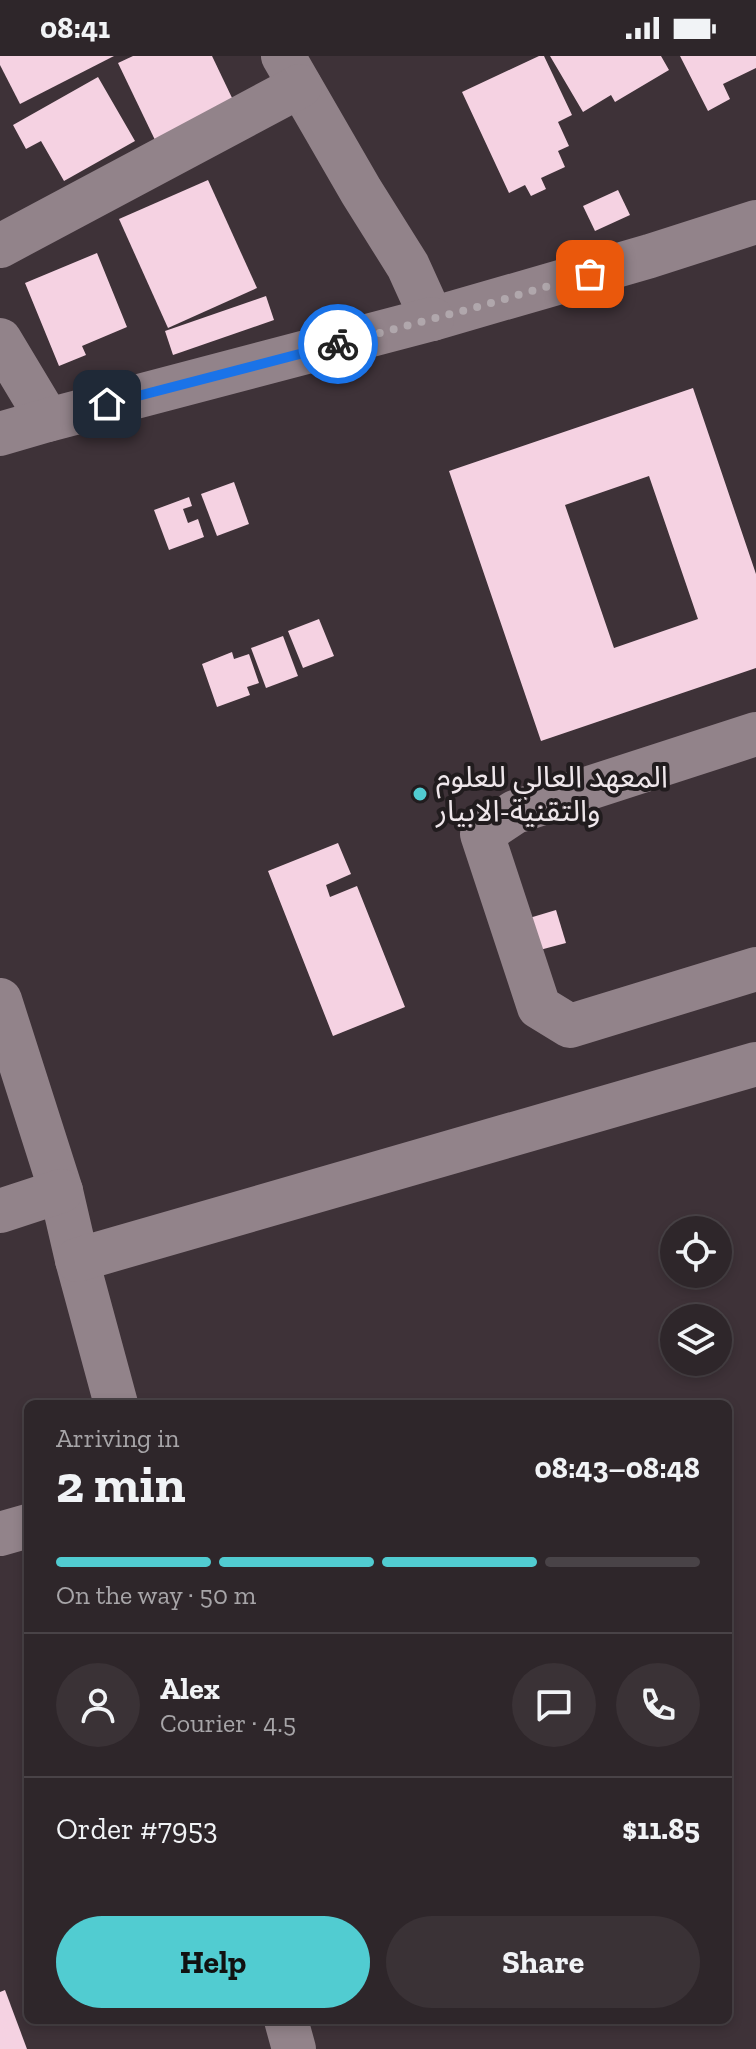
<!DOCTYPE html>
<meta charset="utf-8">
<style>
body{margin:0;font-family:"Zilla Slab","Noto Sans Arabic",serif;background:#3a3236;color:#f1f3f6;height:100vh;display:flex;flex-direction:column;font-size:30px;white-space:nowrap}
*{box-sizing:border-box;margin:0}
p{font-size:26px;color:#a7a5a8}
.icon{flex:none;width:44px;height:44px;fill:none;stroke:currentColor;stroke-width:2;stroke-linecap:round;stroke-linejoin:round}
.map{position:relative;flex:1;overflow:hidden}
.details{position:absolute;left:24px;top:1344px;width:708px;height:624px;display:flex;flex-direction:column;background:#2e262a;border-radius:12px;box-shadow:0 4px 12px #0003,0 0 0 2px #494347}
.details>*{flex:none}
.fabs{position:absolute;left:660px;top:1160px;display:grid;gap:16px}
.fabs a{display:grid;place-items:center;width:72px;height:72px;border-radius:50%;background:#2e262a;box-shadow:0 4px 12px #0003,0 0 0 2px #494347;font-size:40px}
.pin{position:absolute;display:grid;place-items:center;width:68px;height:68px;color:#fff;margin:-34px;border-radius:16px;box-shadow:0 4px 12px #0006}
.courier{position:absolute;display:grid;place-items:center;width:80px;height:80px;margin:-40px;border:6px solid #1a73e8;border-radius:50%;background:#fff;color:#222;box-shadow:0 2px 10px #0007}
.overview em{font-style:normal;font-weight:700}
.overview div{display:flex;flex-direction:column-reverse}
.overview{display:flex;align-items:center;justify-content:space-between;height:136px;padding:0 32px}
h1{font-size:52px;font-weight:700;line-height:60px}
.bar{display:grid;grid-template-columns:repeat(4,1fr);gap:12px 8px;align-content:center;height:96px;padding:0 32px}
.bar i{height:10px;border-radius:6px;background:#494347}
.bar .current{background:#51ccd1}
.bar p{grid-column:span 4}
.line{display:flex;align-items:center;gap:20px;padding:0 32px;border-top:2px solid #494347}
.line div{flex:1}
.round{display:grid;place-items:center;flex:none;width:84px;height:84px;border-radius:42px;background:#3a3236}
.action{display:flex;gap:16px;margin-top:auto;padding:16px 32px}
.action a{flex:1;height:92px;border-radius:48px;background:#51ccd1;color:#111;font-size:32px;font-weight:700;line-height:92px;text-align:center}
.action a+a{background:#3a3236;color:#f1f3f6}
.status{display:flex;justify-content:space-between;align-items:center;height:56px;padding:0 40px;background:#2e262a;direction:ltr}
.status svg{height:22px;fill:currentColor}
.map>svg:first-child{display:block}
.building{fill:#f5d2e2;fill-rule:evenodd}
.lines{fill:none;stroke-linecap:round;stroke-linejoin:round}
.minor{stroke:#92838a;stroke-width:44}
.done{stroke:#b0a7ac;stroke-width:8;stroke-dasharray:0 14.4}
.route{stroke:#1a73e8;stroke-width:10}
.poi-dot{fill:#51ccd1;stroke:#211c1e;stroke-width:3}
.labels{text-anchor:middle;stroke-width:8;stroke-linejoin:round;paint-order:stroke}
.poi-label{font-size:30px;fill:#eee6ea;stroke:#211c1e;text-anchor:start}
</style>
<div class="status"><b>08:41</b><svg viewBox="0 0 49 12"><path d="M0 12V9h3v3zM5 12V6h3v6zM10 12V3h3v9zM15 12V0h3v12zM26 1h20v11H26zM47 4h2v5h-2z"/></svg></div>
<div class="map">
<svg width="756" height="1993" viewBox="0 0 756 1993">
<rect width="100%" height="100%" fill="#3e3238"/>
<!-- building -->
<g class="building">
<path d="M 0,0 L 114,0 L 20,48 L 0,9 Z"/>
<path d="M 133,0 L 212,0 L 234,46 L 155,84 L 118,7 Z"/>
<path d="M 539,0 L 544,0 L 572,59 L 558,66 L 569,90 L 558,95 L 565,111 L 541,122 L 546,133 L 531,140 L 525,129 L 509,137 L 462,36 Z"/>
<path d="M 550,0 L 661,0 L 669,14 L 615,46 L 611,39 L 583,56 Z"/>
<path d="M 680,0 L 756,0 L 756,12 L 723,28 L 730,43 L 708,55 Z"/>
<path d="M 98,21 L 135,85 L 64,125 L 41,85 L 26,93 L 13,69 Z"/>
<path d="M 208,124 L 257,232 L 168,272 L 119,163 Z"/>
<path d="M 618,134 L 630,159 L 595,175 L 583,150 Z"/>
<path d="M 97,197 L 127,271 L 82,290 L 86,299 L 59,310 L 25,227 Z"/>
<path d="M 266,240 L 274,264 L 173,299 L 165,275 Z"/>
<path d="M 693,332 L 756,518 L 756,612 L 541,685 L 449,415 ZM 649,420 L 698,563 L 614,592 L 565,449 Z"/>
<path d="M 234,426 L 249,468 L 217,480 L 201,438 Z"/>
<path d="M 189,441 L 192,450 L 183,453 L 188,467 L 198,463 L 204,481 L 169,494 L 154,454 Z"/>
<path d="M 319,563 L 334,600 L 303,612 L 288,575 Z"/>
<path d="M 283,580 L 298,620 L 266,632 L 251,592 Z"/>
<path d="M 232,596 L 234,603 L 249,598 L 259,627 L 247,631 L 250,639 L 217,651 L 202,608 Z"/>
<path d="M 338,787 L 351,818 L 326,829 L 330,841 L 357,830 L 405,951 L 333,980 L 268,815 Z"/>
<path d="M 556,854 L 566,887 L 536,895 L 526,863 Z"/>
<path d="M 5,1934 L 27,1993 L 0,1993 L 0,1936 Z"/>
</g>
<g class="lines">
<!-- minor -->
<g class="minor">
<path d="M 283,0 L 361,135 L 408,210 L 432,263 L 650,200 L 756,166"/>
<path d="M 0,190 L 300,30"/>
<path d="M 0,284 L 48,364"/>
<path d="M 0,378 L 48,364 L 432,263"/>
<path d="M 756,678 L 515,756 L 482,778 L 539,951 L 570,970 L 756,913"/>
<path d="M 0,944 L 61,1135 L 77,1204 L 116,1348"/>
<path d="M 0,1155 L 61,1135"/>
<path d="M 77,1204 C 303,1137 530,1074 756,1008"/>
<path d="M 0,1478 L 28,1470"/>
<path d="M 286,1964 L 294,1993"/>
</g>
</g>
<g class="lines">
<!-- done -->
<path class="done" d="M 338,288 L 477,251 L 590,218"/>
<!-- route -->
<path class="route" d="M 107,348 L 338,288"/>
</g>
<!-- markers -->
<circle class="poi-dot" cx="420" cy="738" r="8"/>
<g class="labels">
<!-- poi labels -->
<g class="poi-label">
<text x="436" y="731">المعهد العالي للعلوم<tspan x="436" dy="34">والتقنية-الابيار</tspan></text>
</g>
</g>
</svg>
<div class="fabs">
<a><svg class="icon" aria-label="locate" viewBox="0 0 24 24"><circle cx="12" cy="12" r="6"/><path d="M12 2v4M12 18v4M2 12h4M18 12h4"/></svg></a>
<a><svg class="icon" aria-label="layers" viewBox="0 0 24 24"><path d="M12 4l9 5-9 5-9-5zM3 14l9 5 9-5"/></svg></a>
</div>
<div class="pin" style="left:590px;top:218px;background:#ea580c"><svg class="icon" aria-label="bag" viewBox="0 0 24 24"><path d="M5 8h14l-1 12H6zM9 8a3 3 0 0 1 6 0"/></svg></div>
<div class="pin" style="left:107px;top:348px;background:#1f2937"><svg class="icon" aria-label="home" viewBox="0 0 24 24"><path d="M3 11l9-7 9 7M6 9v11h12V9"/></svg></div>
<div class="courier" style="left:338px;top:288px"><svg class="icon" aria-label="bike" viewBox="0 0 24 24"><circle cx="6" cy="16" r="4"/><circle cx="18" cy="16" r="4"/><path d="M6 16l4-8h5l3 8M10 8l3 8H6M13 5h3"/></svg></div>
<section class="details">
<div class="overview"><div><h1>2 min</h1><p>Arriving in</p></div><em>08:43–08:48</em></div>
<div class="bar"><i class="current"></i><i class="current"></i><i class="current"></i><i></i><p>On the way · 50 m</p></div>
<div class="line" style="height:144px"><a class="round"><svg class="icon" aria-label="person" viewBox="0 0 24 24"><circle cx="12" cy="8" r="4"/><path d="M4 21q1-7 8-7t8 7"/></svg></a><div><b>Alex</b><p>Courier · 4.5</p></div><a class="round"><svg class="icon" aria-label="chat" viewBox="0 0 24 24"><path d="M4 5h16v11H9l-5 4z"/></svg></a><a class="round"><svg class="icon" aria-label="phone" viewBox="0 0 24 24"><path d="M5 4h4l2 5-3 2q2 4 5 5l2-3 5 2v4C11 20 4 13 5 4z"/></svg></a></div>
<div class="line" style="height:104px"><div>Order #7953</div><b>$11.85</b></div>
<div class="action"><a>Help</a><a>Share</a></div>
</section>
</div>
